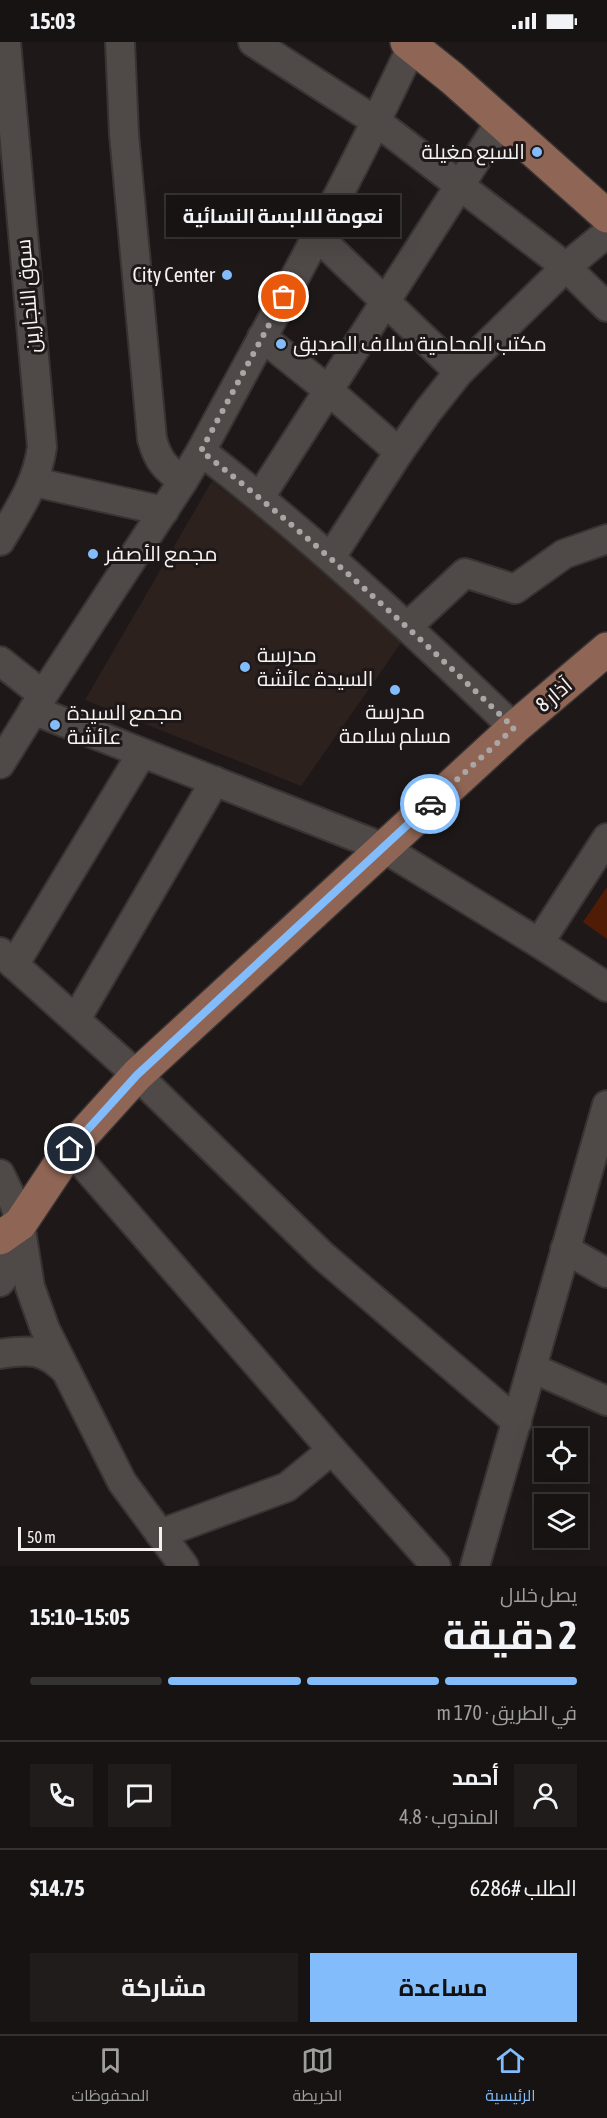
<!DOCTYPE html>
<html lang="ar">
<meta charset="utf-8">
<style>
body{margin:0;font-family:"Asap Condensed",Cairo,sans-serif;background:#1f1c1b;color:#f1f3f6;direction:rtl;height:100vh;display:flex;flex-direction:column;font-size:22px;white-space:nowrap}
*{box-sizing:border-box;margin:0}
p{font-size:20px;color:#9e9e9f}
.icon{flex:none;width:33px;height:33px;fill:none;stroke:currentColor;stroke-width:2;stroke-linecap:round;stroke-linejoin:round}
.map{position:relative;height:1524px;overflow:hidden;direction:ltr}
.sheet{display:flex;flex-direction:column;background:#161312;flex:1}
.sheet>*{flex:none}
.controls{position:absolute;left:534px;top:1386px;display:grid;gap:12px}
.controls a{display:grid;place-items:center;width:54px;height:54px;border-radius:0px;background:#161312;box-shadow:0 6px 24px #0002,0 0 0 2px #353232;font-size:30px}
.scale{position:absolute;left:18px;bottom:15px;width:144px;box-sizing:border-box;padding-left:6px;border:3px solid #f6f2f1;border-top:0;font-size:16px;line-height:21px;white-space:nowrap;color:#f6f2f1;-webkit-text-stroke:4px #1e1918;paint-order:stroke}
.pin{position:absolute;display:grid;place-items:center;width:51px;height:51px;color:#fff;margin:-26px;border:3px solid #fff;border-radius:50%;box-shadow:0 2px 6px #0007}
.courier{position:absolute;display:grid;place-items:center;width:60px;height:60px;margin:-30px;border:4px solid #82bcfa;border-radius:50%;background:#fff;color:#222;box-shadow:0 2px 8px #0007}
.bubble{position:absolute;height:42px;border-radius:0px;background:#161312;box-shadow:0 6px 24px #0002,0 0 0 2px #353232;font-size:20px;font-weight:700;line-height:42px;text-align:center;direction:rtl}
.summary em{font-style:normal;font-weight:700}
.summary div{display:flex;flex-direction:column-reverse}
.summary{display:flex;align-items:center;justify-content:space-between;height:102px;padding:0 30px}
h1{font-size:39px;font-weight:700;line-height:45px}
.bar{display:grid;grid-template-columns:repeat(4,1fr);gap:9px 6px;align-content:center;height:72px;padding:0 30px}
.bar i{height:8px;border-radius:4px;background:#353232}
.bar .current{background:#82bcfa}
.bar p{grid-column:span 4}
.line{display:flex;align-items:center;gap:15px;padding:0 30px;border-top:2px solid #353232}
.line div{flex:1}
.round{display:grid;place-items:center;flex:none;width:63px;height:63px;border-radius:0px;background:#1f1c1b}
.cta{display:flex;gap:12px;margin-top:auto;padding:12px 30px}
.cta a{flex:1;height:69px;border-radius:0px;background:#82bcfa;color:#111;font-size:24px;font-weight:700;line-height:69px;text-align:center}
.cta a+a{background:#1f1c1b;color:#f1f3f6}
.status{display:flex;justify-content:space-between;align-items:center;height:42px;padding:0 30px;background:#161312;direction:ltr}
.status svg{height:16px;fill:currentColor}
.menu{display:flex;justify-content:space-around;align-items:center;height:84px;border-top:2px solid #353232;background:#161312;font-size:16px;color:#9e9e9f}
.menu a{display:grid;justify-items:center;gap:3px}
.menu .current{color:#82bcfa}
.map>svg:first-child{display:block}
.built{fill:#2c211d}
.green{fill:#501c06}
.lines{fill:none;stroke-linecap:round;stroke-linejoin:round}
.minor-casing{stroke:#383433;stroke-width:32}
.major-casing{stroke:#383433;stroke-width:36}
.minor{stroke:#4f4947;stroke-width:28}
.major{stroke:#8f6555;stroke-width:33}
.done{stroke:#aaa6a5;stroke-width:6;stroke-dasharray:0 10.8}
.route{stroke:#82bcfa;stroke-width:8}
.poi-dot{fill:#82bcfa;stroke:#1e1918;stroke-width:2}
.labels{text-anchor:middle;stroke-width:6;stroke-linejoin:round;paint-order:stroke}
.poi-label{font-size:21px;fill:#f6f2f1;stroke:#1e1918;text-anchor:start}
.street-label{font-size:21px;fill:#f6f2f1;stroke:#1e1918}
</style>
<div class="status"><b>15:03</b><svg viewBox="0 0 49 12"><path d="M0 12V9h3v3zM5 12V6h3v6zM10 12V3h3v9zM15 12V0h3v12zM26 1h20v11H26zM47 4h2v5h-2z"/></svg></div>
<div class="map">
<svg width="607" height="1524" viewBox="0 0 607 1524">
<rect width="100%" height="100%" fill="#1e1918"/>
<!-- built -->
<path class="built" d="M 212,439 L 408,591 L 301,744 L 85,658 Z"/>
<!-- green -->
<path class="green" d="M 607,845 L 607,897 L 583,880 Z"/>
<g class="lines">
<defs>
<g id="minor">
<path d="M 120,0 L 124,92 L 152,397 C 158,419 165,426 183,439"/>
<path d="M 253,0 L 377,80 L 566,225 L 607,265"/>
<path d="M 317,194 L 459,330"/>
<path d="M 262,295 L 328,348 L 399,410"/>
<path d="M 201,409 C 312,495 413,589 514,686"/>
<path d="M 34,440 L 164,469"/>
<path d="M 260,455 L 501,79"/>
<path d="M 0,499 C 19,467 37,442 42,405 L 6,0"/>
<path d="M 331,515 L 399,410 L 428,369 L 459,330 L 566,225 L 607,191"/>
<path d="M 408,584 L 465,531 L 515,547 L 564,512 L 607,497"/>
<path d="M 0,619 L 43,653"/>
<path d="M 33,668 L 382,805 L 539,901 L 607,945"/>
<path d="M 0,722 L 43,653 L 183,439 L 201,409 C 273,275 348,142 412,4"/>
<path d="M 539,901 L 607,796"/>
<path d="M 0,910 L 137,1033 L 323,1214 L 517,1380"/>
<path d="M 14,923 L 142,711"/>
<path d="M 76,977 L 215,739"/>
<path d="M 70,1107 L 332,1408 L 436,1524"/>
<path d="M 0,1132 L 15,1163 L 20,1182 L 30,1245 L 45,1287 L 122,1440 L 184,1524"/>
<path d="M 565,1207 L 607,1231"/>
<path d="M 0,1240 L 7,1231 L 17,1193"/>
<path d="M 0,1312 C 30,1307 44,1307 66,1329"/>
<path d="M 532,1326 L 607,1359"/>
<path d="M 160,1492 L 287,1445 L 332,1408"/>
<path d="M 475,1524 L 607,1063"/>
</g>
<g id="major">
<path d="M 407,0 L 452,36 L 607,174"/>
<path d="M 0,1196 L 20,1182 L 70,1107 L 137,1033 L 514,686 L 607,607"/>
</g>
</defs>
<!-- minor casing -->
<use href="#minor" class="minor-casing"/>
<!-- major casing -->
<use href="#major" class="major-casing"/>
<!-- minor -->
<use href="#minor" class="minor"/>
<!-- major -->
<use href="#major" class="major"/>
</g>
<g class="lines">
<!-- done -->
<path class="done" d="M 284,255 L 201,409 C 311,495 413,589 514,686 L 430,762"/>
<!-- route -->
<path class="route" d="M 70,1107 L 137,1033 L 430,762"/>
</g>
<!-- markers -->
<g class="poi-dot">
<circle cx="537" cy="110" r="6"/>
<circle cx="227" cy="233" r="6"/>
<circle cx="281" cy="302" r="6"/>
<circle cx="93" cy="512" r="6"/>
<circle cx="245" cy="625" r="6"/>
<circle cx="395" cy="648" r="6"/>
<circle cx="55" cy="683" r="6"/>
</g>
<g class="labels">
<!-- poi labels -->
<g class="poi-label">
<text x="525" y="117" text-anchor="end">السبع مغيلة</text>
<text x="215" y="240" text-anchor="end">City Center</text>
<text x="293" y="309">مكتب المحامية سلاف الصديق</text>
<text x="105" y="519">مجمع الأصفر</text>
<text x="257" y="620">مدرسة<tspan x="257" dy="24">السيدة عائشة</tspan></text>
<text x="395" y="677" text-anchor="middle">مدرسة<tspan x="395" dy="24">مسلم سلامة</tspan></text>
<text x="67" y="678">مجمع السيدة<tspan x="67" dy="24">عائشة</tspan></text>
</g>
<!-- street labels -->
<g class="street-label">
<text transform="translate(28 254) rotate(-95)" y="7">سوق النجارين</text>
<text transform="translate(554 653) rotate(-40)" y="7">8 آذار</text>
</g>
</g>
</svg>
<div class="controls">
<a><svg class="icon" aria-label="locate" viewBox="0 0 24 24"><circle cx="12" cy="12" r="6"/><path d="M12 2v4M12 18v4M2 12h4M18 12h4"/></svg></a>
<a><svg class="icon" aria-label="layers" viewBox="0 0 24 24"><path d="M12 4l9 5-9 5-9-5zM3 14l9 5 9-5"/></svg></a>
</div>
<div class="scale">50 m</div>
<div class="pin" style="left:284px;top:255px;background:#ea580c"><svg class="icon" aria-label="bag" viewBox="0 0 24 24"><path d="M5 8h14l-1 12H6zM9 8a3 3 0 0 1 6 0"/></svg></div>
<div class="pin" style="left:70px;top:1107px;background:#1f2937"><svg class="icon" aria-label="home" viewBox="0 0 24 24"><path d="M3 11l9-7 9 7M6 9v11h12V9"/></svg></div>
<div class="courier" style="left:430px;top:762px"><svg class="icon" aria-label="car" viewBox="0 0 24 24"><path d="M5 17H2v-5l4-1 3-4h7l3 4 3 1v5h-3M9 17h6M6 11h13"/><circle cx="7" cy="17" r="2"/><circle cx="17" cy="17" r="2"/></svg></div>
<div class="bubble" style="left:166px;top:153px;width:234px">نعومة للالبسة النسائية</div>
</div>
<section class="sheet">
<div class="summary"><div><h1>2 دقيقة</h1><p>يصل خلال</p></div><em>15:05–15:10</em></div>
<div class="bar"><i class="current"></i><i class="current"></i><i class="current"></i><i></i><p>في الطريق · 170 m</p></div>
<div class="line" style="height:108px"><a class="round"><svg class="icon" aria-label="person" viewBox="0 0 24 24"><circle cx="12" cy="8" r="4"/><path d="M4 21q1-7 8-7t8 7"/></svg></a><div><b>أحمد</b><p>المندوب · 4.8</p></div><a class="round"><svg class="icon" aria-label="chat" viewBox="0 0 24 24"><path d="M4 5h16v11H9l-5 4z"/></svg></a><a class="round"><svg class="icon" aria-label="phone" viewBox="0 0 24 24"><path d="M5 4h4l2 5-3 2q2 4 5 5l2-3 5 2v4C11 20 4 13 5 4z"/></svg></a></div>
<div class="line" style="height:78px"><div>الطلب #6286</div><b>$14.75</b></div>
<div class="cta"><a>مساعدة</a><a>مشاركة</a></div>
</section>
<nav class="menu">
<a class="current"><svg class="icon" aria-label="home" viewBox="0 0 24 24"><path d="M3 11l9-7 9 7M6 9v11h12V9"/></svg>الرئيسية</a>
<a><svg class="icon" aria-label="map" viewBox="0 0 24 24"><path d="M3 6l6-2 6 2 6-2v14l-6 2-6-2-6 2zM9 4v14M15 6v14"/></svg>الخريطة</a>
<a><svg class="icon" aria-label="saved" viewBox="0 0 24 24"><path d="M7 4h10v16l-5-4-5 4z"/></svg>المحفوظات</a>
</nav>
